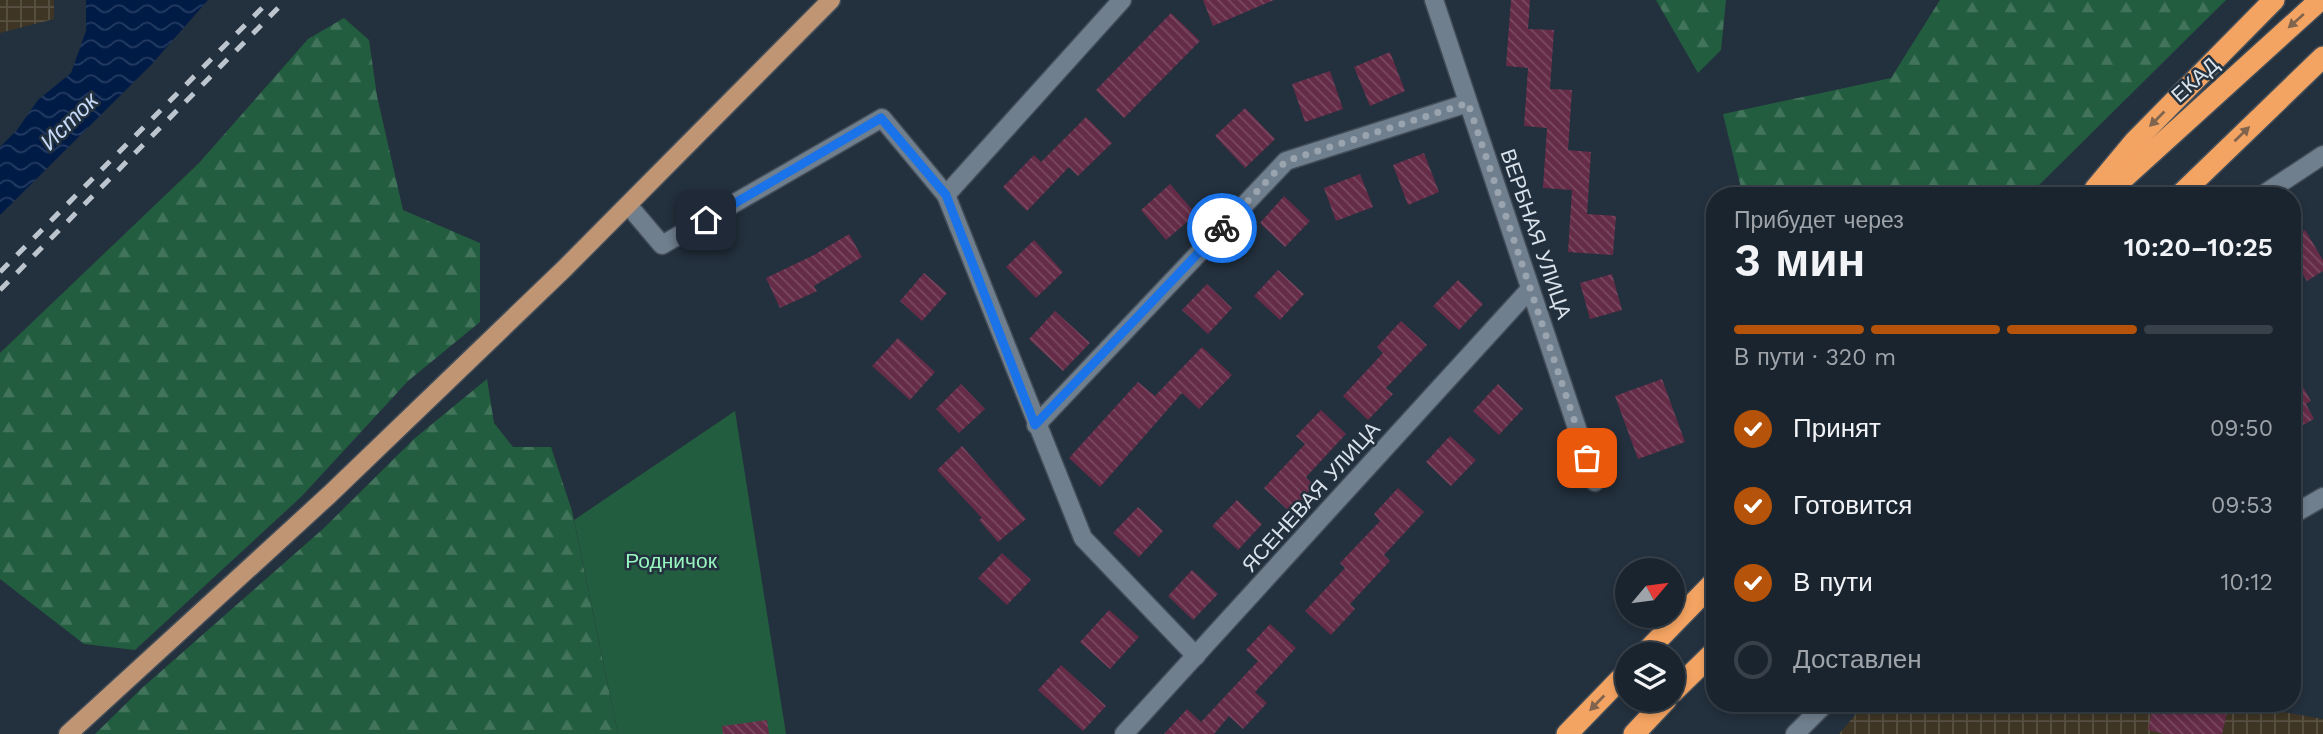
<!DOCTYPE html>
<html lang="ru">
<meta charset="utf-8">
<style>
body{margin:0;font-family:"Work Sans",sans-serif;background:#27303a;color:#f1f3f6;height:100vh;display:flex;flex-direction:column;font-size:26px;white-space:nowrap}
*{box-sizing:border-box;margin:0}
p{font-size:23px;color:#9fa4aa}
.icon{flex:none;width:38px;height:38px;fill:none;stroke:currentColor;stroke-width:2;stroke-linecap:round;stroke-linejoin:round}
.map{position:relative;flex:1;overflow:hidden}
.details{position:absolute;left:1706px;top:187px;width:595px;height:525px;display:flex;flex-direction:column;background:#1a242e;border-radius:28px;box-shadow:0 4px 10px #0003,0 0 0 2px #38414a}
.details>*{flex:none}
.needle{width:46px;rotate:61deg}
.buttons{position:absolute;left:1615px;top:558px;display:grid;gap:14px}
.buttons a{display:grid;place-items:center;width:70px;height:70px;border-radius:50%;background:#1a242e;box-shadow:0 4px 10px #0003,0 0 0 2px #38414a;font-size:35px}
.pin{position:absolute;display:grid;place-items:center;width:60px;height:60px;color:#fff;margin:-30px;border-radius:14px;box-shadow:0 4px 10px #0006}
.courier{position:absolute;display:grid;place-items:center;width:70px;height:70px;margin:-35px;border:5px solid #1a73e8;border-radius:50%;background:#fff;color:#222;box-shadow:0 2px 9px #0007}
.overview em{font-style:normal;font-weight:600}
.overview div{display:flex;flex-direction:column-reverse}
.overview{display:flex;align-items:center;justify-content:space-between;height:119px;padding:0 28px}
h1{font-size:46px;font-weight:600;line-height:52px}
.bar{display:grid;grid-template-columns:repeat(4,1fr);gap:10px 7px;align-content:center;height:84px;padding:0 28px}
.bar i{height:9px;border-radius:5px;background:#38414a}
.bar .selected{background:#b45309}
.bar p{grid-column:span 4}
ol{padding:0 28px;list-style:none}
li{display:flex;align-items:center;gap:21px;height:77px}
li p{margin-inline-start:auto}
li .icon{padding:7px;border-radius:50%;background:#b45309;color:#fff;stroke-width:4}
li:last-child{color:#9fa4aa}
li i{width:38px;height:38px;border:4px solid #38414a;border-radius:50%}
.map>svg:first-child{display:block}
.industrial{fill:url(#industrial-grid)}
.forest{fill:url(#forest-firs)}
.garden{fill:#235d3f}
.water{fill:url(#water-waves)}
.building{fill:url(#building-back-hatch)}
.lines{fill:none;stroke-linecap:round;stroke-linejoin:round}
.minor-casing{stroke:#424d58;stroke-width:21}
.major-casing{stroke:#424d58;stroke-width:21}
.highway-casing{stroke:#424d58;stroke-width:24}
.minor{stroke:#707f8e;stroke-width:18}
.major{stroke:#bf9574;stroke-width:18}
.highway{stroke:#f4a462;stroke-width:21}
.rail{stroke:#bcc5ce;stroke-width:5;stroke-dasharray:12 12;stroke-linecap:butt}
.oneway{fill:#81644e}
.done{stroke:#9aa4ae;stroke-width:7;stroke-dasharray:0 12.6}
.route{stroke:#1a73e8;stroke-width:9}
.labels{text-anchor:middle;stroke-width:5;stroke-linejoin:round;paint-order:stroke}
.street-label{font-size:21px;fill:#dae3eb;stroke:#23303d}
.park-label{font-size:21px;fill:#96f5bf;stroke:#23303d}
.water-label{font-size:23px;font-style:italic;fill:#c7dbfa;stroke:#23303d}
</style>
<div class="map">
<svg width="2323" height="734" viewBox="0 0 2323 734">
<defs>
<pattern id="industrial-grid" width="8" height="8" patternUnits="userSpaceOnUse" patternTransform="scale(1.75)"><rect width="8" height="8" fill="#3e3524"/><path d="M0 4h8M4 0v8" fill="none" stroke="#595244"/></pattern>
<pattern id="forest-firs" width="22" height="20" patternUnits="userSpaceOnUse" patternTransform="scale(1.75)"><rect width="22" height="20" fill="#235d3f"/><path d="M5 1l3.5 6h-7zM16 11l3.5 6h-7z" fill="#42745b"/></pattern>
<pattern id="water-waves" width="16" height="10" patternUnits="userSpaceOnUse" patternTransform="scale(1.75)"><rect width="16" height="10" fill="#011b47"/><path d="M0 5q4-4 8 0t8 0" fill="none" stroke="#253c62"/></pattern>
<pattern id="building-back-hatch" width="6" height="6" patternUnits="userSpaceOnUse" patternTransform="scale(1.75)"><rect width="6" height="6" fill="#652c47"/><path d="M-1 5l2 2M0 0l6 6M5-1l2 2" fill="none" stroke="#7a4a62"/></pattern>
</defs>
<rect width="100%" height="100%" fill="#23303d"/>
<!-- industrial -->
<g class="industrial">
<path d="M 0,0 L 54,0 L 54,19 L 0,33 Z"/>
<path d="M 1864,704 L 2237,704 L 2323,719 L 2323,734 L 1839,734 Z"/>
</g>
<!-- forest -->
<g class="forest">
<path d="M 1656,0 L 1726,0 L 1721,50 L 1698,73 Z"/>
<path d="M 1940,0 L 2226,0 L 2028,196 L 1743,196 L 1723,114 L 1891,78 Z"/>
<path d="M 344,18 L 369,40 L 377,96 L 403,210 L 480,243 L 480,322 L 408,381 L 301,497 L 135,650 L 84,644 L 0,579 L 0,353 L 199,163 L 308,39 Z"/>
<path d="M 487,379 L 494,423 L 513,447 L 551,447 L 572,511 L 618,734 L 95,734 L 142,688 L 324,528 L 415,438 Z"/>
</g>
<!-- garden -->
<path class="garden" d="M 735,411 L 786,734 L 618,734 L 574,520 Z"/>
<!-- water -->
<path class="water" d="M 86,0 L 208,0 L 151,65 L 0,215 L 0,147 L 17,130 L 38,100 L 71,73 L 86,31 Z"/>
<!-- building -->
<g class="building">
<path d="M 1203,0 L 1274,0 L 1213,26 Z"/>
<path d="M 1511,0 L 1530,0 L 1528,29 L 1554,30 L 1550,89 L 1572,90 L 1568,150 L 1591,152 L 1587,214 L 1616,216 L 1613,255 L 1568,252 L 1572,190 L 1543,188 L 1547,128 L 1524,126 L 1528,68 L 1506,66 Z"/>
<path d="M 1171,13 L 1200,41 L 1124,118 L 1096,90 Z"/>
<path d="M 1390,52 L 1405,91 L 1370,106 L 1354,67 Z"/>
<path d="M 1330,71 L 1343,109 L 1305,122 L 1292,84 Z"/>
<path d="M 1245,108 L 1275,139 L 1245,168 L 1215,136 Z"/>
<path d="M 1086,117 L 1112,143 L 1078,176 L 1069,167 L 1027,211 L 1003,187 L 1034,155 L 1041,162 Z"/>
<path d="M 1424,153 L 1439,192 L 1408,205 L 1393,165 Z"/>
<path d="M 1360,174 L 1373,207 L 1336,221 L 1324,188 Z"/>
<path d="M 1170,184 L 1196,214 L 1166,240 L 1141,210 Z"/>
<path d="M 1284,196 L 1310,221 L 1285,247 L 1260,223 Z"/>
<path d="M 2305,230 L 2323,260 L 2323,271 L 2307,281 L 2292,256 L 2292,238 Z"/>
<path d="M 849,234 L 862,257 L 814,286 L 817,291 L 780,308 L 766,278 L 814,255 Z"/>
<path d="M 1034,240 L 1063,272 L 1036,298 L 1006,267 Z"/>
<path d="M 1278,270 L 1304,294 L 1280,320 L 1254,296 Z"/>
<path d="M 924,273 L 947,293 L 922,321 L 900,301 Z"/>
<path d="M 1612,274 L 1622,310 L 1590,319 L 1580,283 Z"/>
<path d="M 1458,280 L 1483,304 L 1459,330 L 1433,306 Z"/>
<path d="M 1207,284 L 1232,308 L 1208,334 L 1182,310 Z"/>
<path d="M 1055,311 L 1090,343 L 1063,371 L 1029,339 Z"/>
<path d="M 1401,321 L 1427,345 L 1386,388 L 1393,394 L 1368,420 L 1343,396 L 1383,353 L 1377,347 Z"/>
<path d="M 898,338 L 935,372 L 910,400 L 872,366 Z"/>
<path d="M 1202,347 L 1232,375 L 1199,409 L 1182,393 L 1100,487 L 1069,458 L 1138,382 L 1155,396 Z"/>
<path d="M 2292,368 L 2311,401 L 2306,404 L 2314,419 L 2292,431 Z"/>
<path d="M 1662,379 L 1685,442 L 1638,459 L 1615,396 Z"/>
<path d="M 961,384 L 985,409 L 959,433 L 936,409 Z"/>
<path d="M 1498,384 L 1523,409 L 1499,435 L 1473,411 Z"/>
<path d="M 1321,410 L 1346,434 L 1306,477 L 1314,486 L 1290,512 L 1264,488 L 1305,444 L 1296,436 Z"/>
<path d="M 1450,436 L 1476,460 L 1451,486 L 1426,462 Z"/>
<path d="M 962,446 L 1026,519 L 998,542 L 979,520 L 982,518 L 937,470 Z"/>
<path d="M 1398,488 L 1424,512 L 1384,555 L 1390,561 L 1350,604 L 1355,609 L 1331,635 L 1305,611 L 1345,568 L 1340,563 L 1380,521 L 1374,514 Z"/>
<path d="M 1237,500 L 1262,524 L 1238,550 L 1212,526 Z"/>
<path d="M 1138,507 L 1163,531 L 1139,557 L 1113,533 Z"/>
<path d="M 1002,553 L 1031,580 L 1007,605 L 978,578 Z"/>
<path d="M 1192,570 L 1218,594 L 1193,620 L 1168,596 Z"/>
<path d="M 1109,610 L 1139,637 L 1110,669 L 1080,642 Z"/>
<path d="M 1270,624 L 1296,648 L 1255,692 L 1267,703 L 1243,729 L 1229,716 L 1214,734 L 1164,734 L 1187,709 L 1201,722 L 1258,661 L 1246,650 Z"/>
<path d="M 1061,665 L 1106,706 L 1083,731 L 1038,690 Z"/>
<path d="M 2153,704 L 2229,704 L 2222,734 L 2165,734 L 2148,730 Z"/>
<path d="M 767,720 L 769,734 L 723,734 L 722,726 Z"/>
</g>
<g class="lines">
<defs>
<g id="minor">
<path d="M 1434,0 L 1595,482"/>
<path d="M 946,195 L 1122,0"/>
<path d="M 2261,196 L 2323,155"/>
<path d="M 629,206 L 662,245 L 882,118 L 946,195 L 1083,538 L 1196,656"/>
<path d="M 1036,425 L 1286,161 L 1468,103"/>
<path d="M 2292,515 L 2323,497"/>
<path d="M 1124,734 L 1530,289"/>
<path d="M 1795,734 L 1825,704"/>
</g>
<path id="major" d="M 68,734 L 329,495 L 564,269 L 831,0"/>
<g id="highway">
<path d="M 2095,189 L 2135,141 L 2274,0"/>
<path d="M 2104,196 L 2320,0"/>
<path d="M 2179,196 L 2323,57"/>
<path d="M 1644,654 L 1715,581"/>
<path d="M 1673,692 L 1715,651"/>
<path d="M 1567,734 L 1628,671"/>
<path d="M 1634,734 L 1666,700"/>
</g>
</defs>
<!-- minor casing -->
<use href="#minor" class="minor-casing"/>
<!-- major casing -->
<use href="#major" class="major-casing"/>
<!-- highway casing -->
<use href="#highway" class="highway-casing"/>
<!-- minor -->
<use href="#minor" class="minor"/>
<!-- major -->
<use href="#major" class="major"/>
<!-- highway -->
<use href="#highway" class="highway"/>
<!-- rail -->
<g class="rail">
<path d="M 0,272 L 270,0"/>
<path d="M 0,290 L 286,0"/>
</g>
</g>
<!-- one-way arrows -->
<defs><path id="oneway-solid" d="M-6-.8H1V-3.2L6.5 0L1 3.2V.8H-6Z" transform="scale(1.75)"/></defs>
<g class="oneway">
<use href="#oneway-solid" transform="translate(2296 21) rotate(138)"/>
<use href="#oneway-solid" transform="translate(2157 119) rotate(135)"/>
<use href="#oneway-solid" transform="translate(2242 134) rotate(-44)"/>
<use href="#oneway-solid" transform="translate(1597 703) rotate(134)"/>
</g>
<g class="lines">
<!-- done -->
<path class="done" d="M 1222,228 L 1286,161 L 1468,103 L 1587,458"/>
<!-- route -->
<path class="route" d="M 706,220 L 881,118 L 946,195 L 1035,425 L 1222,228"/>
</g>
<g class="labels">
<!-- street labels -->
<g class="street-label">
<text transform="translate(2195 80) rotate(-42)" y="7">ЕКАД</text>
<text transform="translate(1536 234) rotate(71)" y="7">ВЕРБНАЯ УЛИЦА</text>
<text transform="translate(1311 497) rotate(-48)" y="7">ЯСЕНЕВАЯ УЛИЦА</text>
</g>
<!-- park labels -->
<g class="park-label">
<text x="671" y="568">Родничок</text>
</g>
<!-- water labels -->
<g class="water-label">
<text transform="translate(69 121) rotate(-45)" y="8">Исток</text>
</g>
</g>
</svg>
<div class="buttons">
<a><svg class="needle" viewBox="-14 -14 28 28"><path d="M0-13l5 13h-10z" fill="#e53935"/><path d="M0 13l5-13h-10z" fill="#9fa4aa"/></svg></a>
<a><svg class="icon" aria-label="layers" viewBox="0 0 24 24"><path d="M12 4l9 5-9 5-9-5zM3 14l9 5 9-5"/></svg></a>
</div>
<div class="pin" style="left:1587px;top:458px;background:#ea580c"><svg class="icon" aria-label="bag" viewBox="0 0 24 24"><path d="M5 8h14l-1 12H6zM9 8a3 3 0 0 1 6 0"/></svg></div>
<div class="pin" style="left:706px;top:220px;background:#1f2937"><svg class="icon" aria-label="home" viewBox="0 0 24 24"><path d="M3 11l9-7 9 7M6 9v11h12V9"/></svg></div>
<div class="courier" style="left:1222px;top:228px"><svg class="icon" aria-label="bike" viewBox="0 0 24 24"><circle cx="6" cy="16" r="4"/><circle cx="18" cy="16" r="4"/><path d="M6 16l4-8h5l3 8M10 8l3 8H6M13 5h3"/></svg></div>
<section class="details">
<div class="overview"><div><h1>3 мин</h1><p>Прибудет через</p></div><em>10:20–10:25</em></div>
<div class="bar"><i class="selected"></i><i class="selected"></i><i class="selected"></i><i></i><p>В пути · 320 m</p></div>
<ol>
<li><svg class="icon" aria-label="check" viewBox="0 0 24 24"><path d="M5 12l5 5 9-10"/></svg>Принят<p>09:50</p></li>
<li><svg class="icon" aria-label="check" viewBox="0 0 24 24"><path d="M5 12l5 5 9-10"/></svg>Готовится<p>09:53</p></li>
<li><svg class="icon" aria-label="check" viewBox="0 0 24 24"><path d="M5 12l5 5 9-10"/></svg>В пути<p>10:12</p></li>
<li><i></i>Доставлен</li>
</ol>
</section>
</div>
